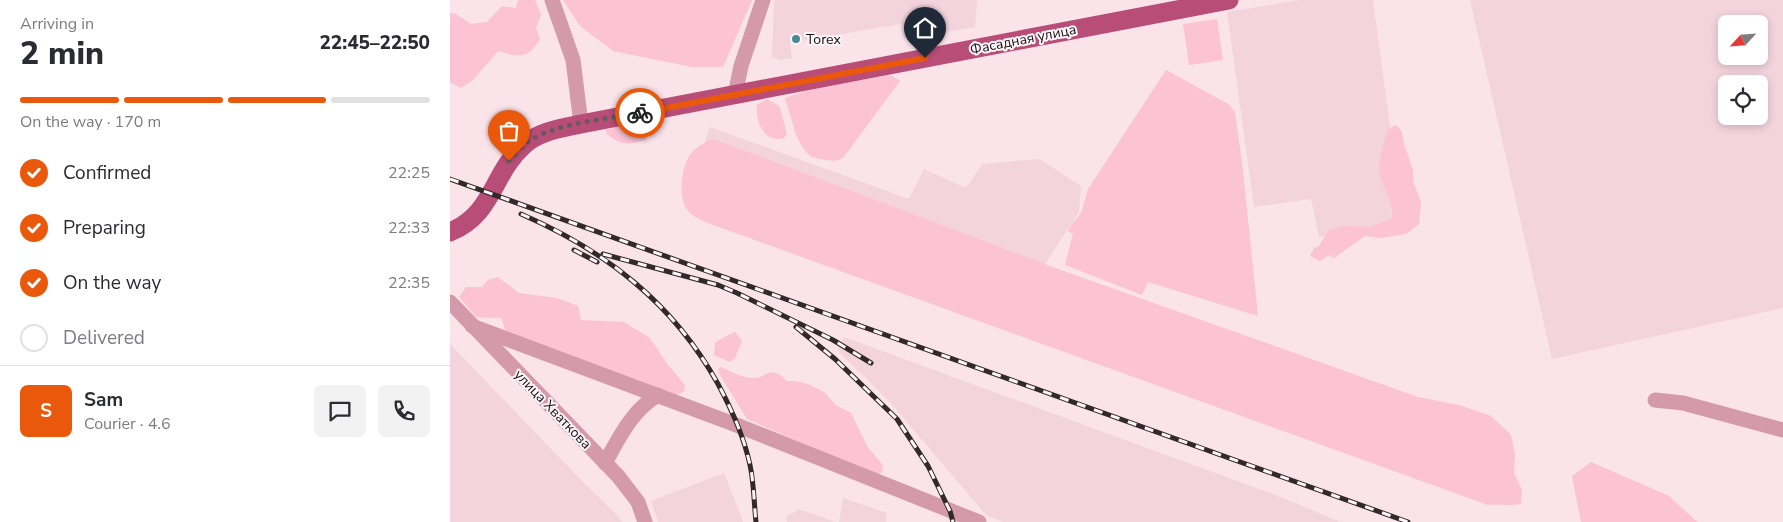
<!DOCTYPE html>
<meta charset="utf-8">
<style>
body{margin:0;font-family:"Nunito Sans",sans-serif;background:#f2f2f3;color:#2b2b33;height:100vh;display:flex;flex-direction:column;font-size:19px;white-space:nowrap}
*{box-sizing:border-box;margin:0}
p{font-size:16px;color:#7c7c81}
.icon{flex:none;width:28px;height:28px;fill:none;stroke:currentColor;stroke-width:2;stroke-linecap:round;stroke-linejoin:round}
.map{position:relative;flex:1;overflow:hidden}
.panel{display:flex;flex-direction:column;background:#fff;width:450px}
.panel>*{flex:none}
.needle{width:32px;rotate:244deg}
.tools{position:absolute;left:1268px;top:15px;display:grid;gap:10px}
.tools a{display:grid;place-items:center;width:50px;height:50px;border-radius:8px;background:#fff;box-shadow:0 2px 8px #0003;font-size:25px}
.pin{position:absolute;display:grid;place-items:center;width:42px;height:42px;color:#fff;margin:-51px -21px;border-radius:50% 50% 50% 0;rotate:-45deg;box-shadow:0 0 5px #0007}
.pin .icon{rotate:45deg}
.courier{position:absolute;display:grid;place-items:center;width:50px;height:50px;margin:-25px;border:4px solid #ea580c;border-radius:50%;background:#fff;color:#222;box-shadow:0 1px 6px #0007}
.summary em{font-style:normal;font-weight:800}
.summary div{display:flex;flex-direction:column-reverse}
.summary{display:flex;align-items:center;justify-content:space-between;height:85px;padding:0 20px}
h1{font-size:32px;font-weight:800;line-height:38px}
.bar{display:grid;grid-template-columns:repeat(4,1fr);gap:8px 5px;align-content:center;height:60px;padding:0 20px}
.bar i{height:6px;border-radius:4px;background:#e1e1e2}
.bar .current{background:#ea580c}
.bar p{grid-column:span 4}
.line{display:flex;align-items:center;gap:12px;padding:0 20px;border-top:1px solid #e1e1e2}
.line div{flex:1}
.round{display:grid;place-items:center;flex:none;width:52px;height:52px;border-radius:8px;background:#f2f2f3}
ol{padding:0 20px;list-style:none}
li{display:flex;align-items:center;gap:15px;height:55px}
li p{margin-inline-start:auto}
li .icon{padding:5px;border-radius:50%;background:#ea580c;color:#fff;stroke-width:4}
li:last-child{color:#7c7c81}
li i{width:28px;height:28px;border:2px solid #e1e1e2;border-radius:50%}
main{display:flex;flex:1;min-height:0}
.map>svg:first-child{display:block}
.built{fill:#f3d4dd;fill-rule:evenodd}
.green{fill:#fbc3d4}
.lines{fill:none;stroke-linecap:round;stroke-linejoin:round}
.minor{stroke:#d599ac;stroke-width:15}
.major{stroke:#b84e77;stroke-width:19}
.rail-casing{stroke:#32292b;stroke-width:5}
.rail{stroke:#fef5f8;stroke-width:3;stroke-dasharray:9;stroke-linecap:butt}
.done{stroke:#675a5e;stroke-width:5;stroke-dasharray:0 9}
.route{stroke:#ea580c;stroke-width:6}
.poi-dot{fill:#448b94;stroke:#fef5f8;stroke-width:2}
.labels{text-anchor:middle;stroke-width:4;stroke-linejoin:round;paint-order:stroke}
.poi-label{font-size:14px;fill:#171012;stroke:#fef5f8;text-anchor:start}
.street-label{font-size:14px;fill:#171012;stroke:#fef5f8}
</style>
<main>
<section class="panel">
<div class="summary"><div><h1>2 min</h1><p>Arriving in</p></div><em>22:45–22:50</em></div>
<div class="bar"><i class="current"></i><i class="current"></i><i class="current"></i><i></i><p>On the way · 170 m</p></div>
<ol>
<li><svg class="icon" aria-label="check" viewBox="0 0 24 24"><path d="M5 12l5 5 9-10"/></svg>Confirmed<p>22:25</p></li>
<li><svg class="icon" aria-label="check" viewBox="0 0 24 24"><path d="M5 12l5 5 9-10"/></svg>Preparing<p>22:33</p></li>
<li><svg class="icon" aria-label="check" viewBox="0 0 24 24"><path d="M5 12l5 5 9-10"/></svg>On the way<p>22:35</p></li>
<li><i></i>Delivered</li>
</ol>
<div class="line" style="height:90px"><b class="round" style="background:#ea580c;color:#fff">S</b><div><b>Sam</b><p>Courier · 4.6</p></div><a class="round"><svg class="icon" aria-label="chat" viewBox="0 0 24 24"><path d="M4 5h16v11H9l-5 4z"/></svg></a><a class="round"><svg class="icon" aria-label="phone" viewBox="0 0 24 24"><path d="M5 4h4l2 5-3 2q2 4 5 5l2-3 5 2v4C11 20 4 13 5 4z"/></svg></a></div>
</section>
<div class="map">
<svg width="1333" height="522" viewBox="0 0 1333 522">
<rect width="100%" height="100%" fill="#fbe3ea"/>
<!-- built -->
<g class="built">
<path d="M 325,0 L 527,0 L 525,27 L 454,39 L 451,24 L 340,43 L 342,58 L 330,60 L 322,57 L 324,4 Z"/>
<path d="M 849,0 L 923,0 L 940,126 L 941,227 L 869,237 L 861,199 L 804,207 L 777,12 Z"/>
<path d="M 1020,0 L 1333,0 L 1333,308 L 1102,359 ZM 1276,24 L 1309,24 L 1309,56 L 1276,56 ZM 1276,84 L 1309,84 L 1309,116 L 1276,116 Z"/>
<path d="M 260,127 L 459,199 L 474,169 L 516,188 L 532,164 L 590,159 L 631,186 L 629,212 L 587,276 L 252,150 Z"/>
<path d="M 394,337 L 831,497 L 890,522 L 554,522 L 537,516 L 439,401 L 387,350 Z"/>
<path d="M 0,344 L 132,481 L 163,511 L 172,522 L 0,522 Z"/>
<path d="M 274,473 L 293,522 L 208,522 L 201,501 Z"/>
<path d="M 393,498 L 437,513 L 436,522 L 389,522 Z"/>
<path d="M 349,509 L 385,522 L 337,522 L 337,516 Z"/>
</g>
<!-- green -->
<g class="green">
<path d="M 68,0 L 85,0 L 91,15 L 86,27 L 90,39 C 77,60 69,57 48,51 L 23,80 L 11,88 L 0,82 L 0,13 L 6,14 L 21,24 L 37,22 L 52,6 L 66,8 Z"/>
<path d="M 113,0 L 302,0 L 273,67 L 242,67 L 163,51 L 130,26 Z"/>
<path d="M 767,19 L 773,60 L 739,65 L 733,24 Z"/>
<path d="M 716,70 L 780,105 L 785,113 L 792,162 L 808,316 L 698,282 L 692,295 L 615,265 L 623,234 L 618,231 L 621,225 L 631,213 L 638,189 Z"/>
<path d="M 441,75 L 450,81 L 393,158 L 385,161 L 375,160 L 362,157 L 357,153 L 351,145 L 346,135 L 335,98 L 364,88 Z"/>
<path d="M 317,99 L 328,105 L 330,108 L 337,134 L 334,138 C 314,144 305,121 307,105 Z"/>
<path d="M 185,122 L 198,126 L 196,140 C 178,144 173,147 157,134 L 156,130 Z"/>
<path d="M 946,125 L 952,132 L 954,144 L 963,170 L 963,181 L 971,202 L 969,224 L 956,234 L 930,238 L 915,236 L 884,258 L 879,255 L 870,261 L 860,256 L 864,248 L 868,247 L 879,230 L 893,226 L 920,227 L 941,219 C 945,200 930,187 929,169 C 929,158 935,140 938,129 Z"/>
<path d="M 259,140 L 266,140 L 611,270 L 968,397 L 1009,405 L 1041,416 L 1061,435 L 1065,455 L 1064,473 L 1072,490 L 1071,504 C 1060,506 1049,504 1038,505 L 255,222 C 249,219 242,216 238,211 C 228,199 231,172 238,158 C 242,150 251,145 259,140 Z"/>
<path d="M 48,277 L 69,293 L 107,298 L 128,306 L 131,320 L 174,322 L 200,338 L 218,365 L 235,385 L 234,392 L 220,397 L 56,332 L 51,318 L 26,317 L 9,297 L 16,287 L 32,287 L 38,280 Z"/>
<path d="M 285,332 L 292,341 L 285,358 L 280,362 L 264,355 L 265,343 L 274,337 Z"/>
<path d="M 271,367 C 280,371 290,377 301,378 C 318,380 318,362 337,381 L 346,381 L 358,384 L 374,392 L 386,405 L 401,413 L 417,446 L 432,464 L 433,471 L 428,475 L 420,473 L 297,419 L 270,375 L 268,369 Z"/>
<path d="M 1141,462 L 1219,496 L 1245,520 L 1249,522 L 1131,522 L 1122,476 Z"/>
</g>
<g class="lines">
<!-- minor -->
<g class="minor">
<path d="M 102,0 L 123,60 L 131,124"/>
<path d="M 285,95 L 291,66 L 313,0"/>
<path d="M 0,302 L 168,476 L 188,502 L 195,522"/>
<path d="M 22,326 L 289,426 L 529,522"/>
<path d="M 1205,400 L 1233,403 L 1333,430"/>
<path d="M 155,463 C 169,438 182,410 208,395"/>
</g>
<!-- major -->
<path class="major" d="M 0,232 C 44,214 42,173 74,145 C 89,131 112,128 131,124 L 779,0"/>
<defs>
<g id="rail">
<path d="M 0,179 L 958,522"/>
<path d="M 71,214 C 156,251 223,303 268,384 C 282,410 294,437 300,465 C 304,483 304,504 306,522"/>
<path d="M 124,250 L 147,262"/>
<path d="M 153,254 L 268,285 L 287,293 L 383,340 L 421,363"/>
<path d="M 346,327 L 385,359 L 447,419 L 478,466 L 500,511 L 503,522"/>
</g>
</defs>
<!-- rail casing -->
<use href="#rail" class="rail-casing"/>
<!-- rail -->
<use href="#rail" class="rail"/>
</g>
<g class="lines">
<!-- done -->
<path class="done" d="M 59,161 C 64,156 69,149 75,144 C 101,123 157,119 190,113"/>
<!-- route -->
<path class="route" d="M 190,113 L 475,58"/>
</g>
<!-- markers -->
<circle class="poi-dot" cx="346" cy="39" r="5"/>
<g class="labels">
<!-- poi labels -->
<g class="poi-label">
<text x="356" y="44">Torex</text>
</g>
<!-- street labels -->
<g class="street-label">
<text transform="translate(573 39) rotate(-11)" y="5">Фасадная улица</text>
<text transform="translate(103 409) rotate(46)" y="5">улица Хваткова</text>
</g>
</g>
</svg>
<div class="tools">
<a><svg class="needle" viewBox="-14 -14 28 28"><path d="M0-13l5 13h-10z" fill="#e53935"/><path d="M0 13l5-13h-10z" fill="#7c7c81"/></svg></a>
<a><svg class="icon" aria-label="locate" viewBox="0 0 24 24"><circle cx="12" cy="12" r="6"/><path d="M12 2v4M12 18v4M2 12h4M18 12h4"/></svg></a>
</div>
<div class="pin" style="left:59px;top:161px;background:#ea580c"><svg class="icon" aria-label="bag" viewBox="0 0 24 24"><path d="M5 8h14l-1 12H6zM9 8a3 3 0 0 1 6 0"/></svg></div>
<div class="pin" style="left:475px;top:58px;background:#1f2937"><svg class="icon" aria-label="home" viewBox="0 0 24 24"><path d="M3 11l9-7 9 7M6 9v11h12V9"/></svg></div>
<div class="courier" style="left:190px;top:113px"><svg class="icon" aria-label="bike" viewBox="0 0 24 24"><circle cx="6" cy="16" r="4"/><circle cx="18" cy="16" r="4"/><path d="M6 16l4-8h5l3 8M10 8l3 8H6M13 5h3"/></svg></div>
</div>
</main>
